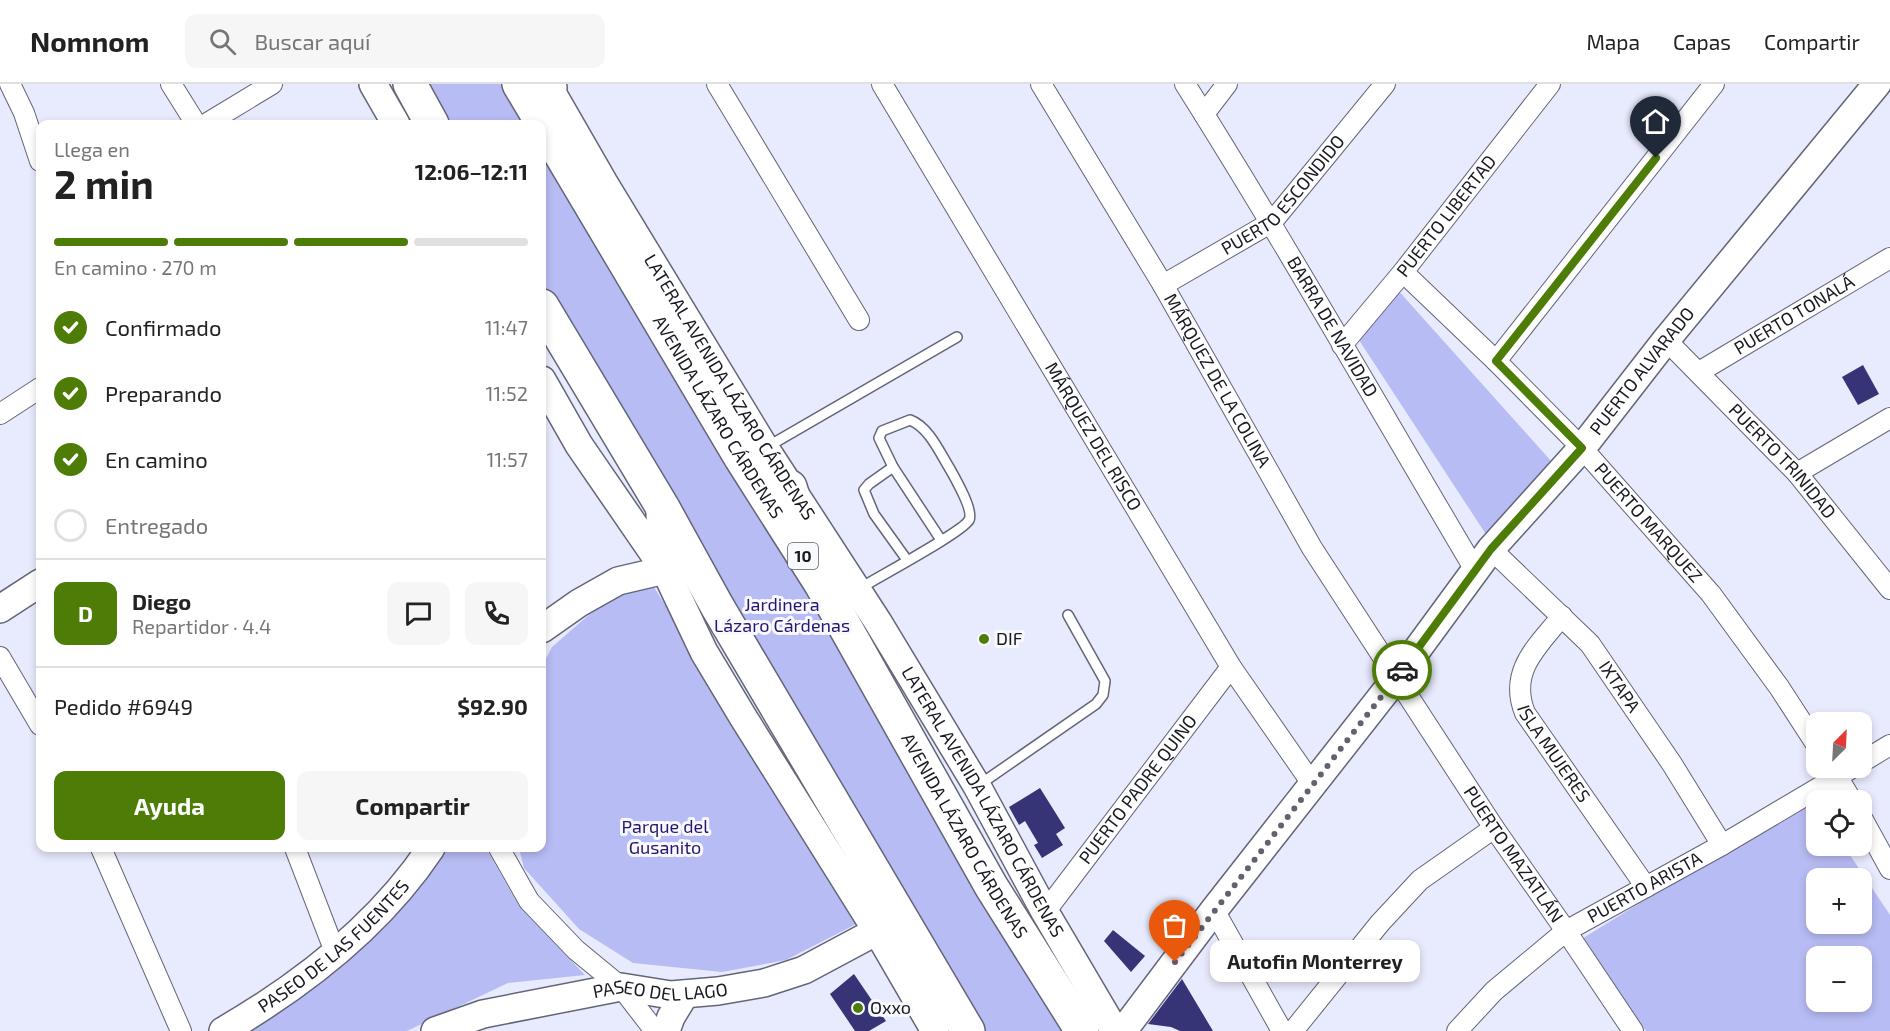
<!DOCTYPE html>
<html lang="es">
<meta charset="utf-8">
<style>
body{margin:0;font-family:"Exo 2",sans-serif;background:#f6f6f6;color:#222;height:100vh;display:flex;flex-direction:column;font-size:22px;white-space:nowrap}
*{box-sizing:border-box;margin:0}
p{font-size:20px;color:#767676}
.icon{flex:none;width:33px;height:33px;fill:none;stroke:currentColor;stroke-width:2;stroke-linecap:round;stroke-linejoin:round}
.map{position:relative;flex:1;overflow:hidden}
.panel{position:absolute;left:36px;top:36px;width:510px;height:732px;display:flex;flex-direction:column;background:#fff;border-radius:12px;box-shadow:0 3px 9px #0003}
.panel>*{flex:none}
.needle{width:39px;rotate:24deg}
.buttons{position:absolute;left:1806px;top:628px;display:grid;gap:12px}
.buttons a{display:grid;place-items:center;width:66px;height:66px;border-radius:12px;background:#fff;box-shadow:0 3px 9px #0003;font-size:30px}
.pin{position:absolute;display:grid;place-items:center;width:51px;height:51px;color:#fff;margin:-62px -26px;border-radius:50% 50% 50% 0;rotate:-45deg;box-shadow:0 0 6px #0007}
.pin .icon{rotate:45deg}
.courier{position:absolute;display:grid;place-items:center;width:60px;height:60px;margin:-30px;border:4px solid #4d7d07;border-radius:50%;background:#fff;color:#222;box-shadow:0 2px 8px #0007}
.bubble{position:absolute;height:42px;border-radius:12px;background:#fff;box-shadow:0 3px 9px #0003;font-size:20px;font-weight:700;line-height:42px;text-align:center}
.headline em{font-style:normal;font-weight:700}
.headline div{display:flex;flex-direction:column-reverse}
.headline{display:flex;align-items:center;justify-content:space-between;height:102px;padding:0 18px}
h1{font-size:39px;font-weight:700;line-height:45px}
.bar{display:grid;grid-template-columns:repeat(4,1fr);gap:9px 6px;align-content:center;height:72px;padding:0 18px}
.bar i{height:8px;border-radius:4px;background:#e0e0e0}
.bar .current{background:#4d7d07}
.bar p{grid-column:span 4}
.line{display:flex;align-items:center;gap:15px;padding:0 18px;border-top:2px solid #e0e0e0}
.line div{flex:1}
.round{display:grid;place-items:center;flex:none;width:63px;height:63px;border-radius:12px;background:#f6f6f6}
ol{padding:0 18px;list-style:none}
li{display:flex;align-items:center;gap:18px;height:66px}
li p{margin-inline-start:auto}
li .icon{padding:6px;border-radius:50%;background:#4d7d07;color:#fff;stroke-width:4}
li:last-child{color:#767676}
li i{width:33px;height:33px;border:3px solid #e0e0e0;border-radius:50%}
.cta{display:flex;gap:12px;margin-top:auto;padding:12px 18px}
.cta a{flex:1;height:69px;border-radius:12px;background:#4d7d07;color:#fff;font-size:24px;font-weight:700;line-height:69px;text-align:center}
.cta a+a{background:#f6f6f6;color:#222}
header{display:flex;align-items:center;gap:36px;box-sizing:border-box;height:84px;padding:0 30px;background:#fff;border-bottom:2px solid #e0e0e0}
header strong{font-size:28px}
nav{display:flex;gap:33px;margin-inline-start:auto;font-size:21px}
.search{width:420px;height:54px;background:#f6f6f6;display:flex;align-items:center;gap:15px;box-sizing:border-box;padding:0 21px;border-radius:12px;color:#767676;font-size:22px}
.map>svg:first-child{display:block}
.green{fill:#b8bcf4;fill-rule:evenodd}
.building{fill:#363377}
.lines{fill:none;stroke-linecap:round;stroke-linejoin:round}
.lane-casing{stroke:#636578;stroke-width:12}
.street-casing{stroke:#636578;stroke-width:22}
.secondary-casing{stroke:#636578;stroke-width:30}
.highway-casing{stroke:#636578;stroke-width:36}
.lane{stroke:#fff;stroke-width:9}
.street{stroke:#fff;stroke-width:20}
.secondary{stroke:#fff;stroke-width:27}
.highway{stroke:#fff;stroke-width:33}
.done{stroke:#61626e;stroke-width:6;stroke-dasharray:0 10.8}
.route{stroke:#4d7d07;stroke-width:8}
.poi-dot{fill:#4d7d07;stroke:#f8f9fd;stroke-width:2}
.labels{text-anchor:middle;stroke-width:6;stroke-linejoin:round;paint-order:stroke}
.shield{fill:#f8f9fd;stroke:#5b5c63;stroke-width:1.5}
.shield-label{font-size:16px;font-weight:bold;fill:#181921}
.street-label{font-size:18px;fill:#181921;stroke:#f8f9fd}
.park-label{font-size:18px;fill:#271670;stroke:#f8f9fd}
.poi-label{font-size:18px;fill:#181921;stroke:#f8f9fd;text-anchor:start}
</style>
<header>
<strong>Nomnom</strong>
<div class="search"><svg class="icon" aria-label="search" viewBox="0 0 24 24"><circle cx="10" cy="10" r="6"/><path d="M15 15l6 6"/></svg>Buscar aquí</div>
<nav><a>Mapa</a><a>Capas</a><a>Compartir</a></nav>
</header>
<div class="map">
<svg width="1890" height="947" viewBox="0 0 1890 947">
<rect width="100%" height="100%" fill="#e8eafd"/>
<!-- green -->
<g class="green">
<path d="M 420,0 L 520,0 L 541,40 L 444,40 Z"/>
<path d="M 542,41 L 1068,947 L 975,947 L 542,206 Z"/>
<path d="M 1396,204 L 1552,378 L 1491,458 L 1355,250 Z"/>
<path d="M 647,492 L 864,836 L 786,876 L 722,888 L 633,879 L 579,845 L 524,784 L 519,764 L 542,764 L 542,582 L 552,563 L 622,502 Z"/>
<path d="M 1814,718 L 1816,721 L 1816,762 L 1844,762 L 1890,831 L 1890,947 L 1646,947 L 1580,856 L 1719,770 ZM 1816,795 L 1862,795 L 1862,840 L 1816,840 ZM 1816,873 L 1862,873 L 1862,918 L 1816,918 Z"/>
<path d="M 443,764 L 486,764 L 519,822 L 585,891 L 508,899 L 407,947 L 236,947 Z"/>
</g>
<!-- building -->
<g class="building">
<path d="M 1863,281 L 1879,310 L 1858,321 L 1842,293 Z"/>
<path d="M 1040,704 L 1065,744 L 1056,750 L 1063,761 L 1042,774 L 1034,761 L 1038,759 L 1025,737 L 1019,741 L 1009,723 Z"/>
<path d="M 1113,846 L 1145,872 L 1131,888 L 1104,857 Z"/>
<path d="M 854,890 L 886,937 L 869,947 L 855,947 L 830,910 Z"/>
<path d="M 1182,895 L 1213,947 L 1180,947 L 1171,943 L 1148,940 Z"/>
</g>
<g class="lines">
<defs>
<g id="lane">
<path d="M 767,363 L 957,253"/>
<path d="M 893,383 L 869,400 L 864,406 L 874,430 L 907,476"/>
<path d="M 859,505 C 876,494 963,448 969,436 C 974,427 955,394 950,385 C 940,369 929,343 910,336 L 882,347 L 879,354 L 893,383 L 941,456"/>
<path d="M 979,701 L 1096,620 L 1103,611 L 1105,597 L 1068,531"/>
</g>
<g id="street">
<path d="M 10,0 L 24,29 L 40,77"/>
<path d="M 171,0 L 196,40"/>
<path d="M 717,0 L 859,236"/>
<path id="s1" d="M 882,0 L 1231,583 L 1313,701"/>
<path id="s2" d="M 1041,0 L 1163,201 L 1312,464 L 1494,744 L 1566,847 L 1633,947"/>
<path id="s3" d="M 1185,0 C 1286,160 1379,324 1475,486"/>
<path d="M 1204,30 L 1227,0"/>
<path d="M 206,40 L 272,0"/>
<path id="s4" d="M 1403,188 L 1496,277 L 1582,364 L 1711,510 L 1779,603 L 1816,660"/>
<path id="s5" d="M 1163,201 L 1272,138 L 1385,0"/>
<path id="s6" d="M 1666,256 L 1797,389 L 1890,505"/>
<path id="s7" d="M 1342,261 L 1403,188 L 1550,0"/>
<path d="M 1496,277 L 1714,0"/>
<path id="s8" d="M 1699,288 L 1890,174"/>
<path d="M 0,330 L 40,304"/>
<path d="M 1797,389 L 1890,334"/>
<path id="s9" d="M 1491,465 L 1590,560 L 1672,680 L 1722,761"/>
<path id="s10" d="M 1562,532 C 1538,562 1508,587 1525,629 L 1646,803"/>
<path d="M 0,573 L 40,641"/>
<path d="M 1862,678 L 1890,661"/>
<path d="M 1832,684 L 1852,717"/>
<path d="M 1862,734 L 1890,785"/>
<path d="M 101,764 L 181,947"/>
<path d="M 295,764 L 335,868"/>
<path d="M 499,764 L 529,817 L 576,866 L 621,903 L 655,947"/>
<path d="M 1214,826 L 1282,947"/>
<path id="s11" d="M 1045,828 L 1231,583"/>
<path d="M 1293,947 L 1380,839 L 1420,796 L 1494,744"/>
<path id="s12" d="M 1457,947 L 1494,907 L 1566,847 L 1722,761 L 1852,684"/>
</g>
<g id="secondary">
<path d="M 373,0 L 396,40"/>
<path id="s13" d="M 547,0 L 604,99 L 765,364 L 878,538 L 977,702 L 1045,828 L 1115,947"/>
<path d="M 542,296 L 579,361 L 665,486 L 704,568 L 743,633 L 877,847 L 935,947"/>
<path d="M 0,525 L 40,499"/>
<path d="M 542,545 L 579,519 L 618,497 L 665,486"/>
<path id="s14" d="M 223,947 C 304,900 379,842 431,764"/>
<path id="s15" d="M 435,947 L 483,930 L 621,903 L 671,911 L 718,907 L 764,899 L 804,886 L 877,847"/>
<path d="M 666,947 L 671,933 L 685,910"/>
<path id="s16" d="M 1123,947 L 1214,826 L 1397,593 L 1491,465 L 1582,364 L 1666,256 L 1877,0"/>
</g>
<g id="highway">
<path d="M 410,0 L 432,40"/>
<path id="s17" d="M 519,0 L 741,374 L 821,500 L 991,802 L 1082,947"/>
<path d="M 546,0 L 550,4"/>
<path d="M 542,222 L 663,424 L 717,522 L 968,947"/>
<path d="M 790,403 L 806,455"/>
<path d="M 663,429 L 665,486"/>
</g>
</defs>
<!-- lane casing -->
<use href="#lane" class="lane-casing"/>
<!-- street casing -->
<use href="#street" class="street-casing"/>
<!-- secondary casing -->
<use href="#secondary" class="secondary-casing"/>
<!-- highway casing -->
<use href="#highway" class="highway-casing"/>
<!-- lane -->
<use href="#lane" class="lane"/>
<!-- street -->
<use href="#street" class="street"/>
<!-- secondary -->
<use href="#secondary" class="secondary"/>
<!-- highway -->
<use href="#highway" class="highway"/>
</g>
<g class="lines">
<!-- done -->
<path class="done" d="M 1175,878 L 1402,586"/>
<!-- route -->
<path class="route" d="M 1402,586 L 1491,465 L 1582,364 L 1496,277 L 1656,74"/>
</g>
<!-- markers -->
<g class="poi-dot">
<circle cx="984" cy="555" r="6"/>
<circle cx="858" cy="924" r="6"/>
</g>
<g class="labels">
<!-- shield labels -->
<rect class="shield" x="788" y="459" width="30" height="26" rx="4.5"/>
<g class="shield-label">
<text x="803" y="478">10</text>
</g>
<!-- street labels -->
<g class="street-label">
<text dy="6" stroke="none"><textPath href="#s5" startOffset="152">PUERTO ESCONDIDO</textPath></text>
<text dy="6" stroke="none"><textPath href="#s7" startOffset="166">PUERTO LIBERTAD</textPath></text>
<text dy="6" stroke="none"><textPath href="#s8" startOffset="111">PUERTO TONALÁ</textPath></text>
<text dy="6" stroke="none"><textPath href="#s3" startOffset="284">BARRA DE NAVIDAD</textPath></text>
<text dy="6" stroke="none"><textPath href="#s16" startOffset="840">PUERTO ALVARADO</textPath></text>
<text dy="6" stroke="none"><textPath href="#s2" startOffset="345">MÁRQUEZ DE LA COLINA</textPath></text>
<text dy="6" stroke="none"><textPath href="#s13" startOffset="354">LATERAL AVENIDA LÁZARO CÁRDENAS</textPath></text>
<text dy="6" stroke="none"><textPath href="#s17" startOffset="388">AVENIDA LÁZARO CÁRDENAS</textPath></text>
<text dy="6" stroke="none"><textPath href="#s1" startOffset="411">MÁRQUEZ DEL RISCO</textPath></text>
<text dy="6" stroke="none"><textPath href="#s6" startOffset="168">PUERTO TRINIDAD</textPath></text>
<text dy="6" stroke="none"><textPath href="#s4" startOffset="351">PUERTO MARQUEZ</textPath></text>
<text dy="6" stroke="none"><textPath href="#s9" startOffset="189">IXTAPA</textPath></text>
<text dy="6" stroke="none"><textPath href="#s10" startOffset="160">ISLA MUJERES</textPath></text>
<text dy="6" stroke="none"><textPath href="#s11" startOffset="154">PUERTO PADRE QUINO</textPath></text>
<text dy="6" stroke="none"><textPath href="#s13" startOffset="840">LATERAL AVENIDA LÁZARO CÁRDENAS</textPath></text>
<text dy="6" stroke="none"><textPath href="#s17" startOffset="874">AVENIDA LÁZARO CÁRDENAS</textPath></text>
<text dy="6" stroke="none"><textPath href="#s2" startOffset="904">PUERTO MAZATLÁN</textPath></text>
<text dy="6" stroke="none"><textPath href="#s12" startOffset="238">PUERTO ARISTA</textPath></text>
<text dy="6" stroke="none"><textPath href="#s14" startOffset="140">PASEO DE LAS FUENTES</textPath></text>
<text dy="6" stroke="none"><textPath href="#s15" startOffset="231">PASEO DEL LAGO</textPath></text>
</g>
<!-- park labels -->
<g class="park-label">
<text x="782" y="527">Jardinera<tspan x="782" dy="21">Lázaro Cárdenas</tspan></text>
<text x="665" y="749">Parque del<tspan x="665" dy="21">Gusanito</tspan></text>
</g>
<!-- poi labels -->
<g class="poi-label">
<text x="996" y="561">DIF</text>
<text x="870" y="930">Oxxo</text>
</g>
</g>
</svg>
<div class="buttons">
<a><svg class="needle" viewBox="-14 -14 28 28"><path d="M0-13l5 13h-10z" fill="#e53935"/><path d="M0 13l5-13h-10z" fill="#767676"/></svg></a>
<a><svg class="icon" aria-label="locate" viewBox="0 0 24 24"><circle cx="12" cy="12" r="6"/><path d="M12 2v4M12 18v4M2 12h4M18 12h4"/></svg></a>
<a>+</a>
<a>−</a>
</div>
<div class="pin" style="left:1175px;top:878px;background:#ea580c"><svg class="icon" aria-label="bag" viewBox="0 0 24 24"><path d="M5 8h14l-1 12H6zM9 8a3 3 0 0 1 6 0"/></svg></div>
<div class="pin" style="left:1656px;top:74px;background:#1f2937"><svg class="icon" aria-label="home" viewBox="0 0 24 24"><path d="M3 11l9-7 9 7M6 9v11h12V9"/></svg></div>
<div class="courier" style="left:1402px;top:586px"><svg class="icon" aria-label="car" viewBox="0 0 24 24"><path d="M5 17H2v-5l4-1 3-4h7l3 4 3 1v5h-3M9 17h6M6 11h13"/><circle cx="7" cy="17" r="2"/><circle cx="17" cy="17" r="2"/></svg></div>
<div class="bubble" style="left:1210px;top:856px;width:210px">Autofin Monterrey</div>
<section class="panel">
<div class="headline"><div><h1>2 min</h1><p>Llega en</p></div><em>12:06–12:11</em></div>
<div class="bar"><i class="current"></i><i class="current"></i><i class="current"></i><i></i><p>En camino · 270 m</p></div>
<ol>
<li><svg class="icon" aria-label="check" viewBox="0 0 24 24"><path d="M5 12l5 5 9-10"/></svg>Confirmado<p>11:47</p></li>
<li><svg class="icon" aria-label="check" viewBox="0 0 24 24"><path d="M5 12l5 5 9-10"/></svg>Preparando<p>11:52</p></li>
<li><svg class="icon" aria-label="check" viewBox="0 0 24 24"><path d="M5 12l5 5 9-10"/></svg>En camino<p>11:57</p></li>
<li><i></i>Entregado</li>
</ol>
<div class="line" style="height:108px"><b class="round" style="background:#4d7d07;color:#fff">D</b><div><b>Diego</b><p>Repartidor · 4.4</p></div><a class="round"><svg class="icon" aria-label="chat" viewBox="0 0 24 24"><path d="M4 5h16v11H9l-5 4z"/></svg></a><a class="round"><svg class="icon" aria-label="phone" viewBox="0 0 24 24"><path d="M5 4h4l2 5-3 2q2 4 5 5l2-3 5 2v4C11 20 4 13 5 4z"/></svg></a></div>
<div class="line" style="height:78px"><div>Pedido #6949</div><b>$92.90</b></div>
<div class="cta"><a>Ayuda</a><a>Compartir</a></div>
</section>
</div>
